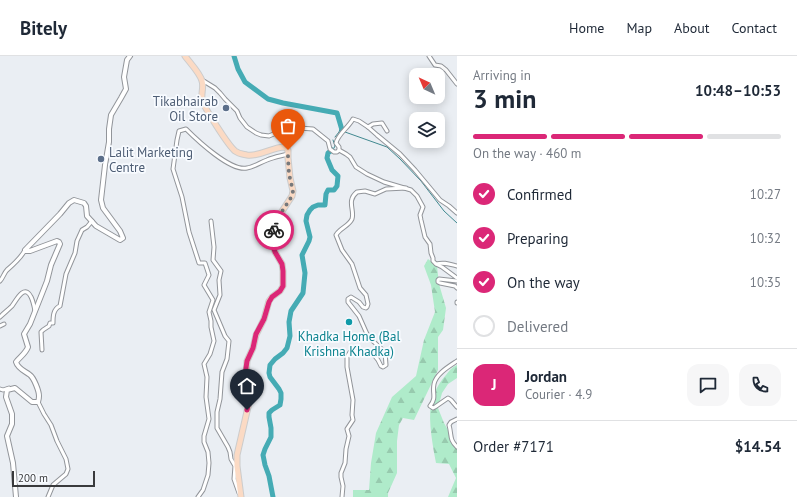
<!DOCTYPE html>
<meta charset="utf-8">
<style>
body{margin:0;font-family:"PT Sans",sans-serif;background:#f6f6f7;color:#1f2937;height:100vh;display:flex;flex-direction:column;font-size:15px;white-space:nowrap}
*{box-sizing:border-box;margin:0}
p{font-size:13px;color:#747a83}
.icon{flex:none;width:22px;height:22px;fill:none;stroke:currentColor;stroke-width:2;stroke-linecap:round;stroke-linejoin:round}
.map{position:relative;flex:1;overflow:hidden}
.drawer{display:flex;flex-direction:column;background:#fff;width:340px}
.drawer>*{flex:none}
.needle{width:26px;rotate:316deg}
.tools{position:absolute;left:409px;top:12px;display:grid;gap:8px}
.tools a{display:grid;place-items:center;width:36px;height:36px;border-radius:8px;background:#fff;box-shadow:0 2px 10px #0003;font-size:20px}
.scale{position:absolute;left:12px;bottom:10px;width:83px;box-sizing:border-box;padding-left:4px;border:2px solid #393a3c;border-top:0;font-size:11px;line-height:14px;white-space:nowrap;color:#393a3c;-webkit-text-stroke:3px #f8fbff;paint-order:stroke}
.pin{position:absolute;display:grid;place-items:center;width:34px;height:34px;color:#fff;margin:-41px -17px;border-radius:50% 50% 50% 0;rotate:-45deg;box-shadow:0 0 4px #0007}
.pin .icon{rotate:45deg}
.courier{position:absolute;display:grid;place-items:center;width:40px;height:40px;margin:-20px;border:3px solid #db2777;border-radius:50%;background:#fff;color:#222;box-shadow:0 1px 5px #0007}
.overview em{font-style:normal;font-weight:600}
.overview div{display:flex;flex-direction:column-reverse}
.overview{display:flex;align-items:center;justify-content:space-between;height:68px;padding:0 16px}
h1{font-size:26px;font-weight:600;line-height:30px}
.bar{display:grid;grid-template-columns:repeat(4,1fr);gap:6px 4px;align-content:center;height:48px;padding:0 16px}
.bar i{height:5px;border-radius:3px;background:#e0e1e3}
.bar .selected{background:#db2777}
.bar p{grid-column:span 4}
.line{display:flex;align-items:center;gap:10px;padding:0 16px;border-top:1px solid #e0e1e3}
.line div{flex:1}
.round{display:grid;place-items:center;flex:none;width:42px;height:42px;border-radius:12px;background:#f6f6f7}
ol{padding:0 16px;list-style:none}
li{display:flex;align-items:center;gap:12px;height:44px}
li p{margin-inline-start:auto}
li .icon{padding:4px;border-radius:50%;background:#db2777;color:#fff;stroke-width:4}
li:last-child{color:#747a83}
li i{width:22px;height:22px;border:2px solid #e0e1e3;border-radius:50%}
header{display:flex;align-items:center;gap:24px;box-sizing:border-box;height:56px;padding:0 20px;background:#fff;border-bottom:1px solid #e0e1e3}
header strong{font-size:19px}
nav{display:flex;gap:22px;margin-inline-start:auto;font-size:14px}
main{display:flex;flex:1;min-height:0}
.map>svg:first-child{display:block}
.forest{fill:url(#forest-firs)}
.lines{fill:none;stroke-linecap:round;stroke-linejoin:round}
.stream{stroke:#418990;stroke-width:1}
.river{stroke:#45abb4;stroke-width:5}
.minor-casing{stroke:#92959a;stroke-width:5}
.tertiary-casing{stroke:#92959a;stroke-width:6}
.primary-casing{stroke:#ccc;stroke-width:7}
.minor{stroke:#fff;stroke-width:3}
.tertiary{stroke:#fff;stroke-width:4}
.primary{stroke:#fbdac4;stroke-width:5}
.done{stroke:#77797c;stroke-width:4;stroke-dasharray:0 7.2}
.route{stroke:#db2777;stroke-width:5}
.service-dot{fill:#5c6f8a;stroke:#f8fbff;stroke-width:1.5}
.culture-dot{fill:#0f9aa8;stroke:#f8fbff;stroke-width:1.5}
.labels{text-anchor:middle;stroke-width:3.5;stroke-linejoin:round;paint-order:stroke}
.service-label{font-size:13px;fill:#4e5e75;stroke:#f8fbff;text-anchor:end}
.culture-label{font-size:13px;fill:#0d838f;stroke:#f8fbff}
</style>
<header>
<strong>Bitely</strong>
<nav><a>Home</a><a>Map</a><a>About</a><a>Contact</a></nav>
</header>
<main>
<div class="map">
<svg width="457" height="441" viewBox="0 0 457 441">
<defs>
<pattern id="forest-firs" width="22" height="20" patternUnits="userSpaceOnUse"><rect width="22" height="20" fill="#afebca"/><path d="M5 1l3.5 6h-7zM16 11l3.5 6h-7z" fill="#97caae"/></pattern>
</defs>
<rect width="100%" height="100%" fill="#eaeef3"/>
<!-- forest -->
<g class="forest">
<path d="M 428,203 L 437,210 L 439,228 L 446,252 L 443,274 L 438,281 L 438,314 L 414,364 L 403,362 L 399,369 L 397,385 L 397,417 L 388,437 L 388,441 L 353,441 L 353,434 L 369,434 L 371,407 L 376,377 L 392,341 L 416,320 L 424,284 L 435,256 L 431,229 L 424,210 Z"/>
<path d="M 457,309 L 457,322 L 448,328 L 442,337 L 438,352 L 444,367 L 457,390 L 457,441 L 448,441 L 456,422 L 449,408 L 436,407 C 433,391 428,365 431,349 C 432,340 439,326 446,319 C 449,315 452,311 457,309 Z"/>
</g>
<g class="lines">
<!-- stream -->
<g class="stream">
<path d="M 345,76 L 387,91 L 400,103 L 421,125 L 444,155 L 457,167"/>
<path d="M 335,81 L 339,76 L 341,70"/>
<path d="M 333,84 L 335,90 L 334,92"/>
</g>
<!-- river -->
<g class="river">
<path d="M 234,0 L 238,13 L 245,26 L 268,43 L 283,47 L 337,57 L 342,74"/>
<path d="M 273,441 L 269,420 L 265,409 L 263,399 L 265,393 L 271,381 L 271,372 L 269,361 L 269,357 L 272,354 L 280,349 L 281,343 L 281,337 L 279,333 L 270,321 L 269,317 L 270,309 L 275,303 L 283,297 L 287,292 L 290,280 L 289,266 L 291,255 L 303,237 L 305,217 L 302,199 L 309,185 L 310,181 L 306,165 L 307,159 L 310,154 L 313,151 L 318,149 L 325,149 L 326,138 L 328,134 L 334,134 L 337,130 L 338,120 L 332,114 L 327,102 L 328,97 L 332,94"/>
</g>
<defs>
<g id="minor">
<path d="M 429,0 L 435,9 L 441,10 L 446,14 L 457,28"/>
<path d="M 202,24 L 215,32 L 220,37 L 225,43 L 237,55 L 240,62 L 247,71 L 256,77 L 261,79 L 269,80 L 276,77 L 286,74 L 299,72 L 313,73 L 328,85 L 330,93 L 334,96 L 337,96 L 339,94"/>
<path d="M 368,71 L 373,68 L 382,67 L 387,75"/>
<path d="M 457,157 L 449,150 L 440,144 L 415,114 L 400,98 L 377,79 L 368,71 L 359,65 L 353,63 C 348,72 338,78 336,87 L 339,91 L 339,94 L 346,98 L 350,101 L 356,111 L 367,118 L 384,126 L 411,134 L 417,140 L 423,151 L 420,159 L 421,164 L 425,181 L 430,188 L 431,197 L 433,202 L 433,205 L 436,208 L 442,211 L 457,222"/>
<path d="M 211,165 L 214,191 L 213,204 L 221,215 L 219,224 L 220,239 L 214,254 L 225,280 L 229,285 L 227,303 L 222,316 L 220,343 L 217,356 L 217,372 L 228,391 L 230,396 L 231,403 L 235,410 L 234,423 L 239,437"/>
<path d="M 436,208 C 444,206 449,208 457,210"/>
<path d="M 0,225 C 3,222 4,217 7,214 C 14,208 21,202 25,194"/>
<path d="M 457,225 L 439,223 L 438,224 L 438,226 L 440,227 L 455,230 L 457,232"/>
<path d="M 457,246 L 457,247"/>
<path d="M 0,261 C 4,257 8,254 12,250 C 15,246 18,240 22,237 C 31,231 34,250 35,255"/>
<path d="M 0,270 L 4,268"/>
<path d="M 42,294 L 41,276 L 43,274 L 49,270 L 50,267 L 53,267 C 53,261 53,253 60,250 L 66,218 L 75,197 L 77,185 L 82,174 L 87,171 L 92,165"/>
<path d="M 457,305 C 448,311 436,318 434,328 C 432,338 437,341 430,350 L 433,352 L 435,351 L 448,342 L 451,344 L 457,351"/>
<path d="M 0,333 L 3,334 L 9,332"/>
<path d="M 38,346 L 44,358 L 51,369 L 57,385 L 66,403 L 68,413 L 66,418 L 53,429 L 48,441"/>
<path d="M 457,363 L 451,366 L 449,369 C 452,380 449,383 457,391"/>
<path d="M 198,441 L 203,434 L 208,419 L 209,407 L 208,396 L 204,386 L 204,380 L 209,363 L 206,341 L 207,321 L 204,308 L 210,298 L 214,285 L 211,271 L 211,265 L 209,256 L 213,244 L 204,229 L 209,219 L 205,207 L 199,207 L 189,176 L 182,141 L 173,113 L 177,84 L 179,75 L 186,73 C 197,84 231,116 247,112 C 254,111 261,106 267,104 C 274,101 281,100 288,98"/>
<path d="M 342,441 L 343,430 L 341,421 L 341,417 L 345,407 L 346,393 L 349,380 L 347,373 L 353,364 L 352,359 L 353,344 L 347,311 L 347,301 L 350,296 L 353,295 L 368,296 L 374,299 L 378,304 L 381,310 L 383,311 L 386,309 L 385,296 L 374,286 L 367,278 L 359,260 L 348,246 L 348,243 L 351,241 L 359,246 L 363,251 L 366,252 L 367,251 L 368,248 L 366,239 L 360,232 L 352,208 L 342,194 L 336,179 C 340,172 349,170 352,163 C 355,154 346,145 357,136 L 365,135 L 375,138 L 386,133 L 406,132"/>
</g>
<path id="tertiary" d="M 16,441 L 13,407 L 7,380 L 12,368 L 12,358 L 6,341 L 7,334 L 15,332 L 32,346 L 38,346 C 39,343 39,343 39,340 C 39,335 34,322 30,319 C 25,315 18,313 16,306 C 20,301 26,297 28,291 L 24,278 L 30,268 L 47,225 L 51,209 L 60,188 L 59,186 L 57,185 L 30,195 L 26,195 L 25,194 L 60,158 L 69,147 L 74,144 L 84,147 L 86,150 L 87,160 L 96,170 L 120,184 L 123,182 L 120,175 L 103,152 L 101,144 L 105,109 L 109,86 L 109,73 L 111,59 L 121,42 L 126,33 L 124,21 L 127,4 L 130,0"/>
<path id="primary" d="M 185,0 C 190,7 200,17 202,25 C 204,31 201,37 202,44 C 205,53 228,89 235,95 C 239,98 242,98 247,99 C 260,101 272,91 285,91 L 288,94 L 288,102 L 290,122 L 293,135 L 292,140 L 277,163 L 274,173 L 273,183 L 273,190 L 275,196 L 282,208 L 283,215 L 283,230 L 280,235 L 272,241 L 269,245 L 264,263 L 256,279 L 253,292 L 247,305 L 246,321 L 251,335 L 251,338 L 237,399 L 237,410 L 241,441"/>
</defs>
<!-- minor casing -->
<use href="#minor" class="minor-casing"/>
<!-- tertiary casing -->
<use href="#tertiary" class="tertiary-casing"/>
<!-- primary casing -->
<use href="#primary" class="primary-casing"/>
<!-- minor -->
<use href="#minor" class="minor"/>
<!-- tertiary -->
<use href="#tertiary" class="tertiary"/>
<!-- primary -->
<use href="#primary" class="primary"/>
</g>
<g class="lines">
<!-- done -->
<path class="done" d="M 274,174 L 277,163 L 292,140 L 293,135 L 289,118 L 288,102 L 288,94"/>
<!-- route -->
<path class="route" d="M 247,354 L 251,335 L 246,321 L 246,312 L 247,305 L 253,292 L 256,278 L 264,263 L 269,246 L 272,241 L 280,235 L 283,230 L 283,215 L 282,208 L 275,196 L 273,190 L 274,174"/>
</g>
<!-- markers -->
<g class="service-dot">
<circle cx="226" cy="52" r="4"/>
<circle cx="101" cy="103" r="4"/>
</g>
<circle class="culture-dot" cx="349" cy="266" r="4"/>
<g class="labels">
<!-- service labels -->
<g class="service-label">
<text x="218" y="50">Tikabhairab<tspan x="218" dy="15">Oil Store</tspan></text>
<text x="109" y="101" text-anchor="start">Lalit Marketing<tspan x="109" dy="15">Centre</tspan></text>
</g>
<!-- culture labels -->
<g class="culture-label">
<text x="349" y="285">Khadka Home (Bal<tspan x="349" dy="15">Krishna Khadka)</tspan></text>
</g>
</g>
</svg>
<div class="tools">
<a><svg class="needle" viewBox="-14 -14 28 28"><path d="M0-13l5 13h-10z" fill="#e53935"/><path d="M0 13l5-13h-10z" fill="#747a83"/></svg></a>
<a><svg class="icon" aria-label="layers" viewBox="0 0 24 24"><path d="M12 4l9 5-9 5-9-5zM3 14l9 5 9-5"/></svg></a>
</div>
<div class="scale">200 m</div>
<div class="pin" style="left:288px;top:94px;background:#ea580c"><svg class="icon" aria-label="bag" viewBox="0 0 24 24"><path d="M5 8h14l-1 12H6zM9 8a3 3 0 0 1 6 0"/></svg></div>
<div class="pin" style="left:247px;top:354px;background:#1f2937"><svg class="icon" aria-label="home" viewBox="0 0 24 24"><path d="M3 11l9-7 9 7M6 9v11h12V9"/></svg></div>
<div class="courier" style="left:274px;top:174px"><svg class="icon" aria-label="bike" viewBox="0 0 24 24"><circle cx="6" cy="16" r="4"/><circle cx="18" cy="16" r="4"/><path d="M6 16l4-8h5l3 8M10 8l3 8H6M13 5h3"/></svg></div>
</div>
<section class="drawer">
<div class="overview"><div><h1>3 min</h1><p>Arriving in</p></div><em>10:48–10:53</em></div>
<div class="bar"><i class="selected"></i><i class="selected"></i><i class="selected"></i><i></i><p>On the way · 460 m</p></div>
<ol>
<li><svg class="icon" aria-label="check" viewBox="0 0 24 24"><path d="M5 12l5 5 9-10"/></svg>Confirmed<p>10:27</p></li>
<li><svg class="icon" aria-label="check" viewBox="0 0 24 24"><path d="M5 12l5 5 9-10"/></svg>Preparing<p>10:32</p></li>
<li><svg class="icon" aria-label="check" viewBox="0 0 24 24"><path d="M5 12l5 5 9-10"/></svg>On the way<p>10:35</p></li>
<li><i></i>Delivered</li>
</ol>
<div class="line" style="height:72px"><b class="round" style="background:#db2777;color:#fff">J</b><div><b>Jordan</b><p>Courier · 4.9</p></div><a class="round"><svg class="icon" aria-label="chat" viewBox="0 0 24 24"><path d="M4 5h16v11H9l-5 4z"/></svg></a><a class="round"><svg class="icon" aria-label="phone" viewBox="0 0 24 24"><path d="M5 4h4l2 5-3 2q2 4 5 5l2-3 5 2v4C11 20 4 13 5 4z"/></svg></a></div>
<div class="line" style="height:52px"><div>Order #7171</div><b>$14.54</b></div>
</section>
</main>
